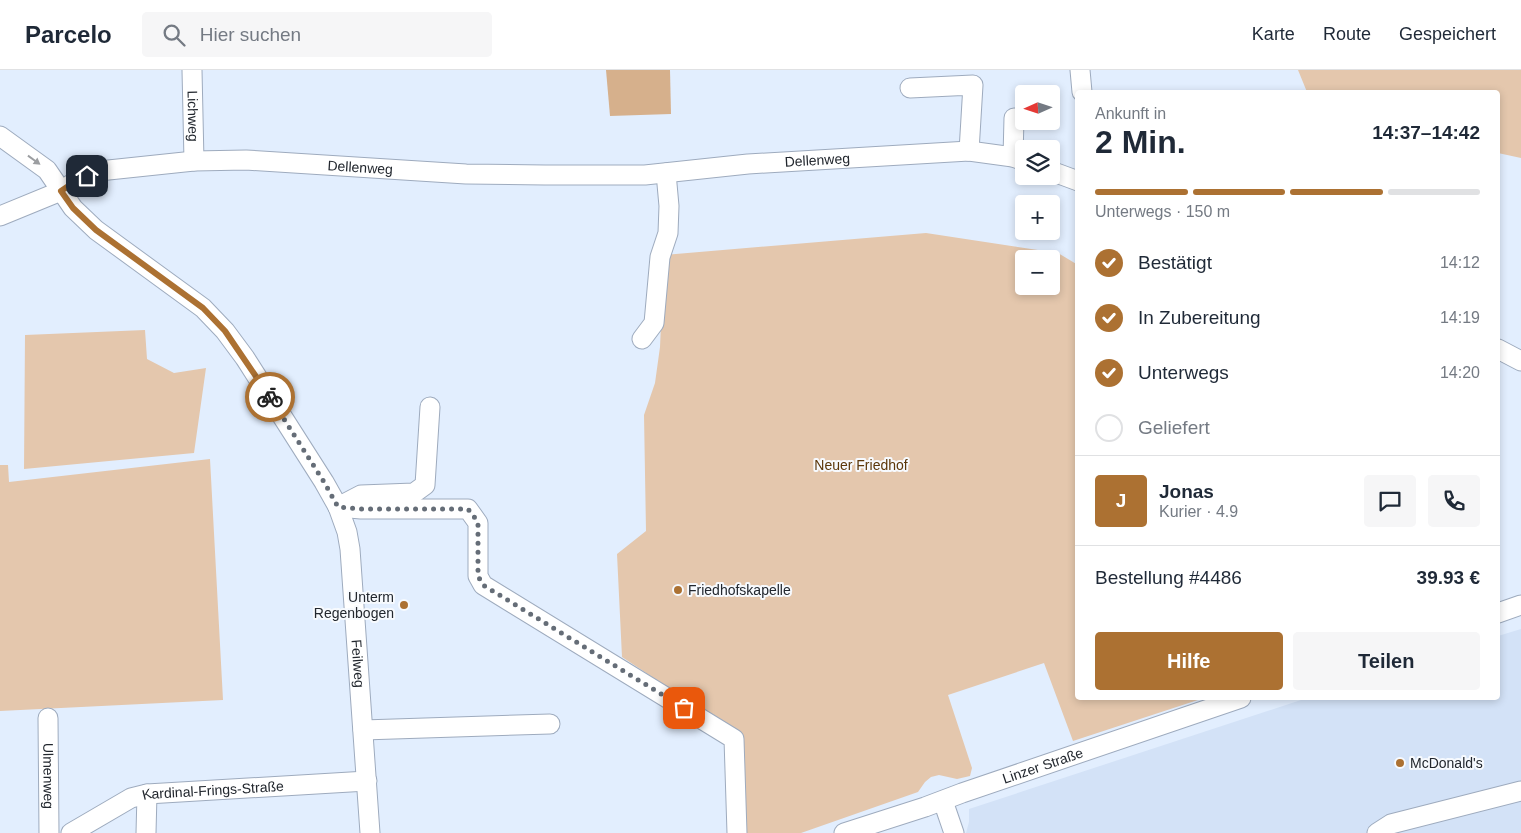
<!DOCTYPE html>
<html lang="de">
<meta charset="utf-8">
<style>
body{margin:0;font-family:Arial,sans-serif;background:#f6f6f7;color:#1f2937;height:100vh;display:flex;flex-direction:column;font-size:19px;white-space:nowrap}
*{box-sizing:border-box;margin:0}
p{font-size:16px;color:#747a83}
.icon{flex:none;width:28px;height:28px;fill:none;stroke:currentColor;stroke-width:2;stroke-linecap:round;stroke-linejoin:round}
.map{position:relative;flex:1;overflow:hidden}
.panel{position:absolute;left:1075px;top:20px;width:425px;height:610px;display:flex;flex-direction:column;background:#fff;border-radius:5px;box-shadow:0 2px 8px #0003}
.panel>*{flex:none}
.needle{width:32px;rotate:267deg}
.fabs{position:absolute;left:1015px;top:15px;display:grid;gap:10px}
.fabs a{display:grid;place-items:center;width:45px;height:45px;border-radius:5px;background:#fff;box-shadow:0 2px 8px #0003;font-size:25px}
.pin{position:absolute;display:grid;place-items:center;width:42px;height:42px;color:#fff;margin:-21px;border-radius:10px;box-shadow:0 2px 8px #0006}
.courier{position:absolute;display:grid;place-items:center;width:50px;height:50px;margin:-25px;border:4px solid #ac7132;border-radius:50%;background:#fff;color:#222;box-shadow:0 1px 6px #0007}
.head em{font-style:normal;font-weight:700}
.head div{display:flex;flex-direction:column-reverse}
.head{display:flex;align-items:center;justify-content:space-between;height:85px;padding:0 20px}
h1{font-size:32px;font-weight:700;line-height:38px}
.bar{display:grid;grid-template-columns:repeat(4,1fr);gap:8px 5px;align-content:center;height:60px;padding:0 20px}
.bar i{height:6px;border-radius:4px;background:#e0e1e3}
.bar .current{background:#ac7132}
.bar p{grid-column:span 4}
.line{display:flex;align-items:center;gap:12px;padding:0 20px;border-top:1px solid #e0e1e3}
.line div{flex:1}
.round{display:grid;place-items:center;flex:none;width:52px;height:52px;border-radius:5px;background:#f6f6f7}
ol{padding:0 20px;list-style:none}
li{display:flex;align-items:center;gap:15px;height:55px}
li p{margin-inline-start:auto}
li .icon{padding:5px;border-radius:50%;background:#ac7132;color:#fff;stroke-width:4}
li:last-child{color:#747a83}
li i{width:28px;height:28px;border:2px solid #e0e1e3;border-radius:50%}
.cta{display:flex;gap:10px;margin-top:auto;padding:10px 20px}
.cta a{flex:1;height:58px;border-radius:5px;background:#ac7132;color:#fff;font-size:20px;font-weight:700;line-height:58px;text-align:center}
.cta a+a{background:#f6f6f7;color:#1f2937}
header{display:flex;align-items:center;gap:30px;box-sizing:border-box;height:70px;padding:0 25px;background:#fff;border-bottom:1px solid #e0e1e3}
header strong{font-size:24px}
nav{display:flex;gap:28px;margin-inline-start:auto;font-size:18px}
.search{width:350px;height:45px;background:#f6f6f7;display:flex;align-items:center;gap:12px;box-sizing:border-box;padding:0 18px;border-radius:5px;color:#747a83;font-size:19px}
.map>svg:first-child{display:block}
.built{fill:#d3e2f7}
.green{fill:#e4c7ad;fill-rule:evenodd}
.forest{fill:#d6b08c}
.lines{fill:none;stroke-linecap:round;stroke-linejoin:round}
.minor-casing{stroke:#9eabbe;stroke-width:21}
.minor{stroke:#fff;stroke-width:19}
.oneway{fill:#9c9ea1}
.done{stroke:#656d77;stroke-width:5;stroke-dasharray:0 9}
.route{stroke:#ac7132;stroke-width:6}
.poi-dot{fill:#ac7132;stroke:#f7fafe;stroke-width:2}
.labels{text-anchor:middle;stroke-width:4;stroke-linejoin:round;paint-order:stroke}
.street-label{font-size:14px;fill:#22272e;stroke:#f7fafe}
.park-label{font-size:14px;fill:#5c370a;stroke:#f7fafe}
.poi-label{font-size:14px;fill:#22272e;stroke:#f7fafe;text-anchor:start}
</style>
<header>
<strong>Parcelo</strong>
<div class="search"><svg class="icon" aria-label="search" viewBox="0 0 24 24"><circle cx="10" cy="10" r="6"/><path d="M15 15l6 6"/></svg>Hier suchen</div>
<nav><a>Karte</a><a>Route</a><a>Gespeichert</a></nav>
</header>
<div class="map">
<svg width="1521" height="763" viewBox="0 0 1521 763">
<rect width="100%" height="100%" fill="#e2eefe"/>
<!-- built -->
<path class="built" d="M 1521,559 L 1521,763 L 966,763 L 969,752 L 969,739 L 1307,628 L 1498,628 L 1498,566 Z"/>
<!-- green -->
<g class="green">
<path d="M 1298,0 L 1521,0 L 1521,88 L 1498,83 L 1498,22 L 1307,22 Z"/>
<path d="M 926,163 L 1058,183 L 1078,195 L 1078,628 L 1204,628 L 1073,671 L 1044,593 L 948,625 L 972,698 L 970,706 L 957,709 L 939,705 L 931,707 L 925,712 L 918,722 L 801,763 L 746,763 L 743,667 L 622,587 L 617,484 L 646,461 L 644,345 L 655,313 L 660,277 L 664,185 ZM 1024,189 L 1051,189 L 1051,216 L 1024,216 Z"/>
<path d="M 145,260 L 147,289 L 174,303 L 206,298 L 194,383 L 24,399 L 25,265 Z"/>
<path d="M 210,389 L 223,630 L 0,641 L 0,395 L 8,395 L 9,412 Z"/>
</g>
<!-- forest -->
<path class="forest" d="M 606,0 L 670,0 L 671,44 L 610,46 Z"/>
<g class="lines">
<defs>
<g id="minor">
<path id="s1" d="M 192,0 L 194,91"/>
<path d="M 1080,0 L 1082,22"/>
<path d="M 910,18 L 973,15 L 969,81"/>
<path id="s2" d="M 0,66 L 47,100 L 73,138 L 96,160 L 203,238 L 225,261 L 245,288 L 324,412 L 338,437 L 347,462 L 350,479 L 370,763"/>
<path d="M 1013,87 L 1014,48"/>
<path d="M 1051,101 L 1078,111"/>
<path id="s3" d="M 0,146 L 61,121 L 76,111 L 99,101 L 194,91 L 246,90 L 466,104 L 545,105 L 645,105 L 748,94 L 969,81 L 1013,87 L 1024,91"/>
<path d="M 642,269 L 654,253 L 660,187 L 668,163 L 669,136 L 666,103"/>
<path d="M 1498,279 L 1521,291"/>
<path d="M 338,437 L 361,439 L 468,439 L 478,453 L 478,506 L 483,515 L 734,669 L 737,763"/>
<path d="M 338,437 L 361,425 L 414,423 L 425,415 L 430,337"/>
<path d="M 1498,543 L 1521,535"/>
<path id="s4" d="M 48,648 L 49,763"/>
<path d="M 363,660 L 550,654"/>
<path d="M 943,731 L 954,763"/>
<path id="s5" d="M 71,763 L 131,728 L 147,724 L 367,711"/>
<path d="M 146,763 L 147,724"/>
<path id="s6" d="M 844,763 L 925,737 L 962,723 L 1241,628"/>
<path d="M 1377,763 L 1391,754 L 1521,721"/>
</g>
</defs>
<!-- minor casing -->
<use href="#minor" class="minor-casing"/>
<!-- minor -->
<use href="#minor" class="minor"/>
</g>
<!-- one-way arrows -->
<defs><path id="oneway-solid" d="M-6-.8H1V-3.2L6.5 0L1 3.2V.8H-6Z" transform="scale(1.25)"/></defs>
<use class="oneway" href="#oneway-solid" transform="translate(34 90) rotate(36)"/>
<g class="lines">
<!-- done -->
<path class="done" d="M 270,327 L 324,412 L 338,437 L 361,439 L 468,439 L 478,452 L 478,506 L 483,515 L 684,638"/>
<!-- route -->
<path class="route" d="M 87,106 L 76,111 L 61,121 L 73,138 L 96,160 L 203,238 L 225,261 L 270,327"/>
</g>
<!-- markers -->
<g class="poi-dot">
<circle cx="678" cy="520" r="5"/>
<circle cx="404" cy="535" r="5"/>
<circle cx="1400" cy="693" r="5"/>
</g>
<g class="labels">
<!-- street labels -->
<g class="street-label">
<text dy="5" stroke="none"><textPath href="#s1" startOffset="46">Lichweg</textPath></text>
<text dy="5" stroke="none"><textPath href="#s3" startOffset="829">Dellenweg</textPath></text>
<text dy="5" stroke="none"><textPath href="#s3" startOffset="371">Dellenweg</textPath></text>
<text dy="5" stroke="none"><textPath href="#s2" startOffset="668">Feilweg</textPath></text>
<text dy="5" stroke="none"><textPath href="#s6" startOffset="210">Linzer Straße</textPath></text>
<text dy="5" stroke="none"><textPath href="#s4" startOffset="58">Ulmenweg</textPath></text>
<text dy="5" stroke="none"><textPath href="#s5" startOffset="152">Kardinal-Frings-Straße</textPath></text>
</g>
<!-- park labels -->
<g class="park-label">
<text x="861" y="400">Neuer Friedhof</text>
</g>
<!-- poi labels -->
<g class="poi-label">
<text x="688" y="525">Friedhofskapelle</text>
<text x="394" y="532" text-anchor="end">Unterm<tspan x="394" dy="16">Regenbogen</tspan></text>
<text x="1410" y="698">McDonald's</text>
</g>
</g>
</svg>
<div class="fabs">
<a><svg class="needle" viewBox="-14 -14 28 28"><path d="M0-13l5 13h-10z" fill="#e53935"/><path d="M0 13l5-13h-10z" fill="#747a83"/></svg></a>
<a><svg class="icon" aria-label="layers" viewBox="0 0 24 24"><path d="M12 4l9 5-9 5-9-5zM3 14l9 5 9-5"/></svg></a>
<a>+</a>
<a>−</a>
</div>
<div class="pin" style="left:684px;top:638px;background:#ea580c"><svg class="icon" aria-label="bag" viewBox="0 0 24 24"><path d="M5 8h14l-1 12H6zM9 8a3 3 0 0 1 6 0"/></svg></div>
<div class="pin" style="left:87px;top:106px;background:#1f2937"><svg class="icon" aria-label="home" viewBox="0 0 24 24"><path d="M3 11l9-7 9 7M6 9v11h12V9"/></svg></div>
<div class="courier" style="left:270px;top:327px"><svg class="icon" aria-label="bike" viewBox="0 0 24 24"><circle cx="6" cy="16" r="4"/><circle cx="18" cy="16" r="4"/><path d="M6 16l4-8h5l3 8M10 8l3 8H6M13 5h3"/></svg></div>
<section class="panel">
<div class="head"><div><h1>2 Min.</h1><p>Ankunft in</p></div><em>14:37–14:42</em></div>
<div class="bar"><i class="current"></i><i class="current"></i><i class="current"></i><i></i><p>Unterwegs · 150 m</p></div>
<ol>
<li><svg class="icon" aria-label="check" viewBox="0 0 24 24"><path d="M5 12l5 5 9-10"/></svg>Bestätigt<p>14:12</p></li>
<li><svg class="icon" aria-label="check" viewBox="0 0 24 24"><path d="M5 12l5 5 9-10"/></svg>In Zubereitung<p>14:19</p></li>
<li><svg class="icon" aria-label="check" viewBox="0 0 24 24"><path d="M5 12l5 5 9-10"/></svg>Unterwegs<p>14:20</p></li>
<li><i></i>Geliefert</li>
</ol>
<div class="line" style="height:90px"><b class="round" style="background:#ac7132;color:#fff">J</b><div><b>Jonas</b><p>Kurier · 4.9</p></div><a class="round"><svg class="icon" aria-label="chat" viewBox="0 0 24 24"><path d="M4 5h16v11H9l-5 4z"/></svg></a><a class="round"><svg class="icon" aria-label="phone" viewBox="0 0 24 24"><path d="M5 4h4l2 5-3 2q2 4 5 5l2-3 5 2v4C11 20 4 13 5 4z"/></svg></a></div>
<div class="line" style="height:65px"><div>Bestellung #4486</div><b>39.93 €</b></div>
<div class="cta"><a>Hilfe</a><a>Teilen</a></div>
</section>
</div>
